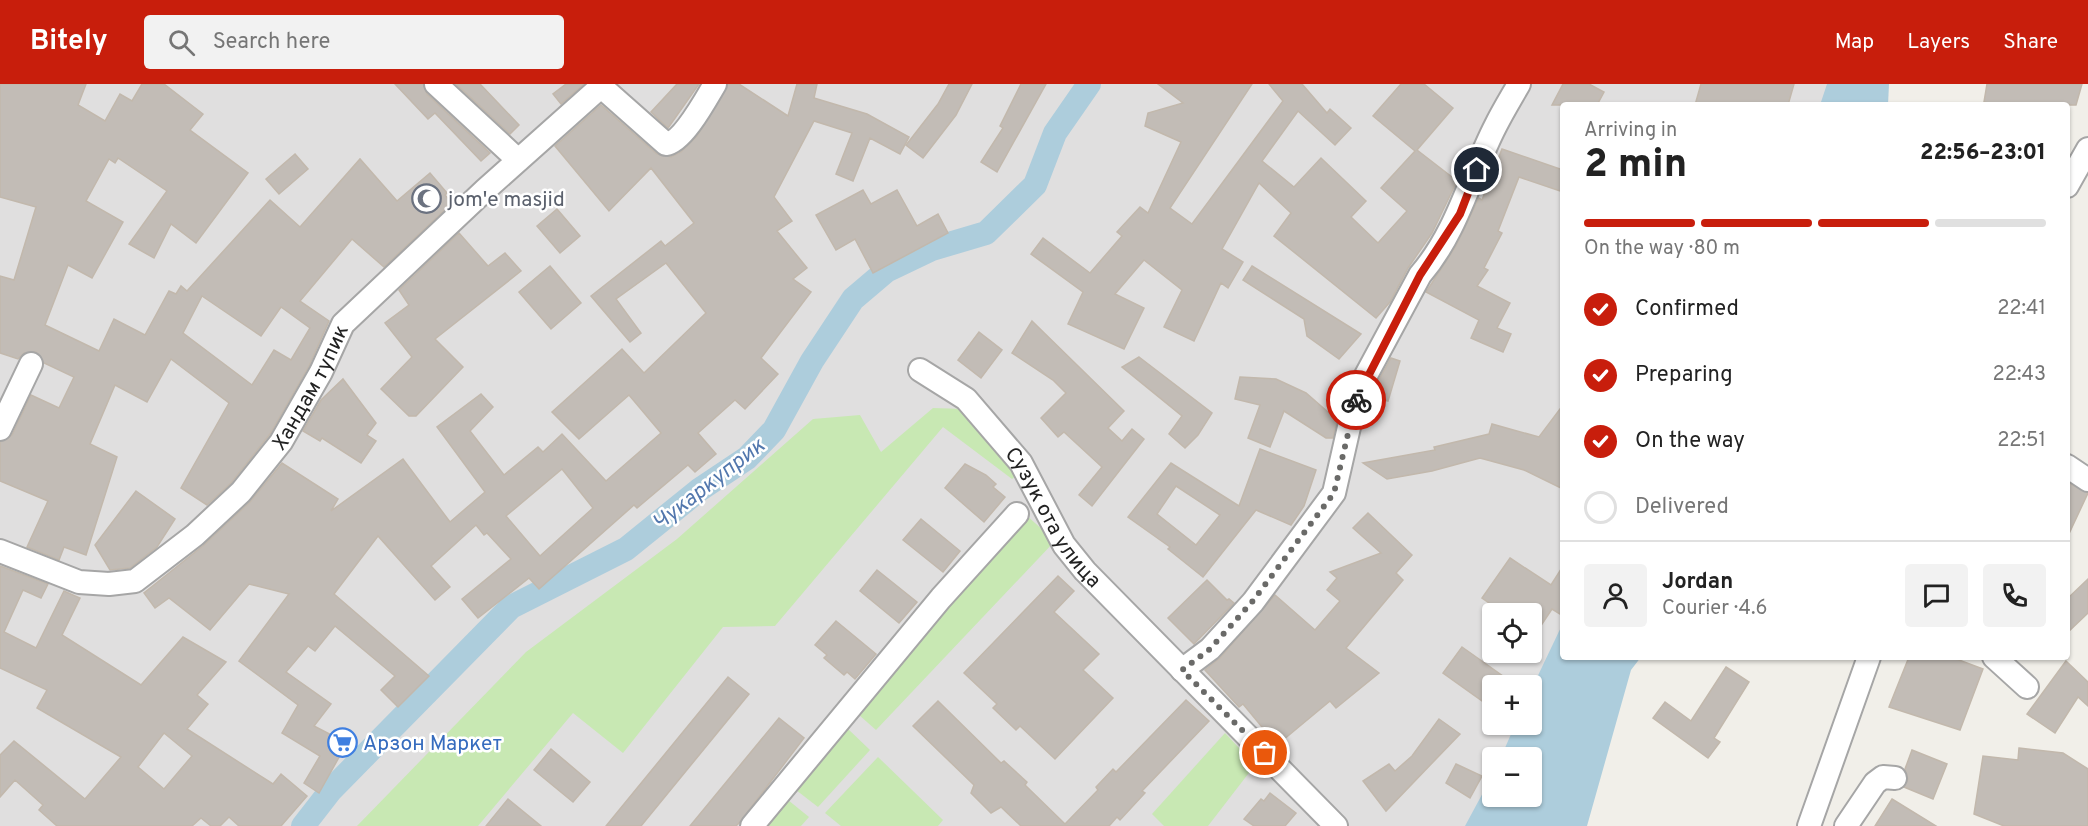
<!DOCTYPE html>
<meta charset="utf-8">
<style>
body{margin:0;font-family:Overpass,sans-serif;background:#f2f2f2;color:#222;height:100vh;display:flex;flex-direction:column;font-size:22px;white-space:nowrap}
*{box-sizing:border-box;margin:0}
p{font-size:20px;color:#767676}
.icon{flex:none;width:33px;height:33px;fill:none;stroke:currentColor;stroke-width:2;stroke-linecap:round;stroke-linejoin:round}
.map{position:relative;flex:1;overflow:hidden}
.details{position:absolute;left:1560px;top:18px;width:510px;height:558px;display:flex;flex-direction:column;background:#fff;border-radius:6px;box-shadow:0 2px 4px #0004}
.details>*{flex:none}
.controls{position:absolute;left:1482px;top:519px;display:grid;gap:12px}
.controls a{display:grid;place-items:center;width:60px;height:60px;border-radius:6px;background:#fff;box-shadow:0 2px 4px #0004;font-size:30px}
.pin{position:absolute;display:grid;place-items:center;width:51px;height:51px;color:#fff;margin:-26px;border:3px solid #fff;border-radius:50%;box-shadow:0 2px 6px #0007}
.courier{position:absolute;display:grid;place-items:center;width:60px;height:60px;margin:-30px;border:4px solid #c81e0c;border-radius:50%;background:#fff;color:#222;box-shadow:0 2px 8px #0007}
.head em{font-style:normal;font-weight:800}
.head div{display:flex;flex-direction:column-reverse}
.head{display:flex;align-items:center;justify-content:space-between;height:102px;padding:0 24px}
h1{font-size:39px;font-weight:800;line-height:45px}
.bar{display:grid;grid-template-columns:repeat(4,1fr);gap:9px 6px;align-content:center;height:72px;padding:0 24px}
.bar i{height:8px;border-radius:4px;background:#e0e0e0}
.bar .on{background:#c81e0c}
.bar p{grid-column:span 4}
.line{display:flex;align-items:center;gap:15px;padding:0 24px;border-top:2px solid #e0e0e0}
.line div{flex:1}
.round{display:grid;place-items:center;flex:none;width:63px;height:63px;border-radius:6px;background:#f2f2f2}
ol{padding:0 24px;list-style:none}
li{display:flex;align-items:center;gap:18px;height:66px}
li p{margin-inline-start:auto}
li .icon{padding:6px;border-radius:50%;background:#c81e0c;color:#fff;stroke-width:4}
li:last-child{color:#767676}
li i{width:33px;height:33px;border:3px solid #e0e0e0;border-radius:50%}
header{display:flex;align-items:center;gap:36px;box-sizing:border-box;height:84px;padding:0 30px;background:#c81e0c;color:#fff}
header strong{font-size:28px}
nav{display:flex;gap:33px;margin-inline-start:auto;font-size:21px}
.search{width:420px;height:54px;background:#f2f2f2;display:flex;align-items:center;gap:15px;box-sizing:border-box;padding:0 21px;border-radius:6px;color:#767676;font-size:22px}
.map>svg:first-child{display:block}
.residential{fill:#e0dfdf;fill-rule:evenodd}
.grass{fill:#c8e8b3}
.water{fill:#adcddc}
.lines{fill:none;stroke-linecap:round;stroke-linejoin:round}
.canal{stroke:#adcddc;stroke-width:24}
.building{fill:#c2bcb6;stroke:#c2b8ac;stroke-width:1.5;fill-rule:evenodd}
.minor-casing{stroke:#a6a6a6;stroke-width:26}
.minor{stroke:#fff;stroke-width:22}
.done{stroke:#6a6a68;stroke-width:6;stroke-dasharray:0 10.8}
.route{stroke:#c81e0c;stroke-width:8}
.labels{text-anchor:middle;stroke-width:5;stroke-linejoin:round;paint-order:stroke}
.worship-label{font-size:21px;fill:#5b616d;stroke:#fff;text-anchor:start}
.street-label{font-size:21px;fill:#222;stroke:#fff}
.shop-label{font-size:21px;fill:#366cbe;stroke:#fff;text-anchor:start}
.water-label{font-size:22px;font-style:italic;fill:#5277ad;stroke:#fff}
</style>
<header>
<strong>Bitely</strong>
<div class="search"><svg class="icon" aria-label="search" viewBox="0 0 24 24"><circle cx="10" cy="10" r="6"/><path d="M15 15l6 6"/></svg>Search here</div>
<nav><a>Map</a><a>Layers</a><a>Share</a></nav>
</header>
<div class="map">
<svg width="2088" height="742" viewBox="0 0 2088 742">
<rect width="100%" height="100%" fill="#f1efe9"/>
<!-- residential -->
<path class="residential" d="M 0,0 L 1869,0 L 1859,21 L 1563,21 L 1563,573 L 1521,673 L 1492,674 L 1491,742 L 0,742 ZM 1492,530 L 1532,530 L 1532,568 L 1492,568 ZM 1492,602 L 1532,602 L 1532,640 L 1492,640 Z"/>
<!-- grass -->
<g class="grass">
<path d="M 933,324 L 965,325 L 1022,387 L 1012,395 L 943,343 L 775,542 L 723,543 L 623,669 L 573,629 L 478,742 L 357,742 L 526,568 L 677,455 L 813,335 L 860,331 L 881,368 Z"/>
<path d="M 1025,430 L 1055,457 L 876,646 L 859,631 Z"/>
<path d="M 847,644 L 870,666 L 818,723 L 796,706 Z"/>
<path d="M 1225,649 L 1255,681 L 1208,742 L 1164,742 L 1152,730 Z"/>
<path d="M 878,673 L 943,736 L 938,742 L 841,742 L 825,729 Z"/>
<path d="M 788,716 L 809,733 L 801,742 L 767,742 Z"/>
</g>
<!-- water -->
<g class="water">
<path d="M 1827,0 L 1889,0 L 1888,21 L 1820,21 Z"/>
<path d="M 1563,539 L 1563,573 L 1641,573 L 1631,586 L 1587,742 L 1465,742 L 1492,692 L 1492,712 L 1532,712 L 1532,674 L 1501,673 L 1515,641 L 1532,640 L 1532,604 Z"/>
</g>
<g class="lines">
<!-- canal -->
<path class="canal" d="M 303,742 L 331,706 L 511,523 L 626,465 L 699,406 L 747,374 L 774,346 L 812,277 L 853,215 L 886,187 L 932,165 L 986,149 L 1035,101 L 1055,49 L 1089,0"/>
</g>
<!-- building -->
<g class="building">
<path d="M 0,0 L 86,0 L 78,21 L 105,37 L 120,10 L 132,17 L 142,0 L 164,0 L 203,30 L 190,46 L 248,89 L 196,159 L 171,140 L 154,174 L 129,160 L 167,107 L 118,74 L 115,79 L 109,75 L 86,117 L 123,138 L 92,194 L 68,181 L 45,241 L 99,267 L 114,235 L 145,251 L 169,207 L 176,210 L 181,202 L 187,207 L 270,116 L 300,143 L 360,75 L 397,117 L 430,89 L 447,109 L 445,111 L 452,119 L 384,183 L 352,155 L 300,217 L 329,237 L 309,282 L 270,350 L 231,399 L 207,421 L 181,404 L 229,319 L 171,275 L 147,318 L 115,301 L 90,360 L 117,373 L 86,471 L 64,463 L 59,476 L 27,463 L 48,417 L 0,397 L 0,358 L 12,351 L 31,311 L 59,324 L 74,293 L 44,279 L 36,268 L 24,269 L 18,275 L 0,269 L 0,192 L 14,196 L 36,123 L 0,113 ZM 202,212 L 261,252 L 281,223 L 310,244 L 291,276 L 274,266 L 252,301 L 183,249 Z"/>
<path d="M 395,0 L 423,0 L 427,10 L 490,69 L 481,77 L 435,29 L 428,35 Z"/>
<path d="M 456,0 L 480,0 L 519,41 L 510,50 Z"/>
<path d="M 566,0 L 584,0 L 561,20 L 553,10 Z"/>
<path d="M 677,0 L 699,0 L 668,44 L 651,28 Z"/>
<path d="M 728,0 L 739,0 L 788,32 L 797,0 L 817,0 L 814,14 L 867,30 L 909,53 L 900,70 L 870,54 L 853,97 L 836,90 L 852,49 L 814,37 L 774,113 L 792,137 L 777,147 L 807,184 L 793,195 L 811,208 L 761,274 L 778,290 L 745,325 L 735,316 L 698,349 L 716,370 L 695,388 L 688,381 L 637,424 L 634,421 L 539,505 L 529,494 L 478,534 L 462,515 L 511,475 L 487,449 L 484,451 L 476,441 L 431,482 L 450,503 L 435,516 L 378,452 L 334,510 L 429,592 L 398,623 L 381,606 L 395,592 L 335,542 L 315,567 L 308,562 L 286,588 L 331,620 L 314,642 L 347,659 L 319,709 L 304,699 L 320,672 L 282,649 L 298,621 L 239,577 L 289,510 L 249,500 L 210,546 L 169,514 L 155,524 L 144,509 L 204,461 L 250,418 L 282,379 L 338,415 L 331,427 L 403,375 L 450,438 L 485,408 L 437,343 L 481,310 L 493,323 L 470,347 L 504,391 L 538,363 L 543,368 L 562,350 L 606,397 L 661,349 L 629,311 L 579,355 L 552,328 L 622,265 L 644,289 L 706,229 L 666,179 L 616,215 L 641,249 L 630,258 L 591,212 L 661,157 L 665,162 L 694,139 L 651,84 L 609,127 L 555,62 L 601,21 L 657,70 L 671,73 L 681,68 L 697,52 ZM 562,385 L 593,424 L 540,472 L 506,432 Z"/>
<path d="M 949,0 L 972,0 L 956,31 L 923,74 L 906,61 L 938,20 Z"/>
<path d="M 1021,0 L 1046,0 L 997,88 L 981,78 L 1003,44 L 1000,42 Z"/>
<path d="M 1158,0 L 1252,0 L 1170,124 L 1192,140 L 1283,17 L 1269,0 L 1302,0 L 1327,29 L 1330,25 L 1351,44 L 1335,61 L 1298,27 L 1262,77 L 1294,103 L 1321,74 L 1366,117 L 1351,133 L 1378,159 L 1407,127 L 1381,104 L 1415,67 L 1373,32 L 1401,0 L 1424,0 L 1453,24 L 1417,66 L 1457,97 L 1432,149 L 1408,184 L 1390,218 L 1376,234 L 1274,152 L 1291,129 L 1259,99 L 1222,165 L 1243,178 L 1228,204 L 1221,199 L 1194,257 L 1164,243 L 1182,206 L 1144,176 L 1115,210 L 1144,224 L 1124,265 L 1068,240 L 1083,208 L 1031,170 L 1043,154 L 1090,189 L 1122,152 L 1117,148 L 1140,123 L 1148,129 L 1181,58 L 1145,42 L 1148,29 L 1183,19 Z"/>
<path d="M 1563,0 L 1589,0 L 1604,8 L 1597,21 L 1552,21 Z"/>
<path d="M 1701,0 L 1794,0 L 1788,21 L 1695,21 Z"/>
<path d="M 1987,0 L 2082,0 L 2076,21 L 1998,21 L 1984,18 Z"/>
<path d="M 1502,65 L 1563,86 L 1563,108 L 1519,93 L 1498,147 L 1502,149 L 1484,184 L 1488,186 L 1477,202 L 1510,219 L 1497,244 L 1511,250 L 1503,268 L 1471,254 L 1479,236 L 1426,208 L 1456,162 L 1479,114 L 1482,116 Z"/>
<path d="M 295,70 L 308,85 L 279,110 L 266,95 Z"/>
<path d="M 863,106 L 871,120 L 897,106 L 917,142 L 938,130 L 948,149 L 873,189 L 855,155 L 836,166 L 816,131 Z"/>
<path d="M 557,125 L 580,152 L 560,169 L 537,142 Z"/>
<path d="M 459,149 L 488,182 L 505,169 L 521,187 L 435,255 L 463,283 L 416,332 L 409,332 L 381,305 L 412,273 L 385,239 L 409,221 L 399,206 Z"/>
<path d="M 550,182 L 581,219 L 551,245 L 519,208 Z"/>
<path d="M 1252,182 L 1361,250 L 1339,275 L 1307,252 L 1304,235 L 1243,196 Z"/>
<path d="M 1032,237 L 1124,327 L 1108,344 L 1122,357 L 1132,345 L 1144,355 L 1092,422 L 1079,411 L 1102,383 L 1064,348 L 1058,353 L 1041,334 L 1066,309 L 1053,296 L 1012,269 Z"/>
<path d="M 979,248 L 1002,266 L 981,294 L 958,276 Z"/>
<path d="M 1139,273 L 1212,329 L 1198,351 L 1185,364 L 1169,350 L 1182,332 L 1122,283 Z"/>
<path d="M 1391,274 L 1400,277 L 1388,317 L 1370,312 Z"/>
<path d="M 1240,293 L 1276,295 L 1306,309 L 1337,336 L 1333,354 L 1326,354 L 1284,327 L 1270,363 L 1248,354 L 1260,321 L 1235,315 Z"/>
<path d="M 343,295 L 376,339 L 367,351 L 376,357 L 361,379 L 322,354 L 320,357 L 303,347 L 321,316 Z"/>
<path d="M 1563,321 L 1563,405 L 1524,386 L 1480,374 L 1432,387 L 1387,395 L 1363,379 L 1435,366 L 1434,363 L 1489,350 L 1492,340 L 1539,353 Z"/>
<path d="M 1260,365 L 1316,386 L 1304,422 L 1291,441 L 1256,426 L 1203,493 L 1168,465 L 1170,463 L 1128,433 L 1171,379 L 1239,422 ZM 1176,402 L 1220,431 L 1196,461 L 1157,430 Z"/>
<path d="M 965,380 L 986,391 L 996,400 L 993,403 L 1005,413 L 984,438 L 945,404 Z"/>
<path d="M 2067,398 L 2088,409 L 2067,454 Z"/>
<path d="M 136,407 L 175,435 L 157,463 L 130,484 L 110,486 L 95,461 Z"/>
<path d="M 1368,429 L 1412,471 L 1396,489 L 1403,496 L 1346,564 L 1379,589 L 1336,624 L 1330,617 L 1277,661 L 1243,620 L 1239,623 L 1205,586 L 1220,574 L 1275,511 L 1315,546 L 1340,517 L 1327,506 L 1337,494 L 1330,488 L 1381,469 L 1353,444 Z"/>
<path d="M 921,435 L 960,467 L 943,488 L 903,456 Z"/>
<path d="M 1510,474 L 1551,501 L 1563,482 L 1563,532 L 1552,525 L 1532,555 L 1532,530 L 1505,530 L 1482,514 Z"/>
<path d="M 0,482 L 48,500 L 41,514 L 23,506 L 4,548 L 36,564 L 64,507 L 80,514 L 62,551 L 141,601 L 183,553 L 226,578 L 197,611 L 208,620 L 187,645 L 273,700 L 281,690 L 307,712 L 281,742 L 239,742 L 229,733 L 220,742 L 211,742 L 201,734 L 192,742 L 57,742 L 39,726 L 43,721 L 15,696 L 0,713 L 0,671 L 14,657 L 85,715 L 121,673 L 37,624 L 47,606 L 0,584 ZM 164,649 L 192,672 L 164,705 L 138,683 Z"/>
<path d="M 877,486 L 917,518 L 899,539 L 860,507 Z"/>
<path d="M 1058,492 L 1074,507 L 1054,528 L 1099,570 L 1083,586 L 1113,614 L 1055,675 L 1020,642 L 1016,646 L 993,624 L 997,620 L 964,589 Z"/>
<path d="M 2088,495 L 2088,529 L 2067,549 L 2067,515 Z"/>
<path d="M 1207,496 L 1227,516 L 1229,515 L 1234,519 L 1194,560 L 1168,534 Z"/>
<path d="M 836,537 L 876,570 L 855,595 L 847,588 L 844,591 L 824,574 L 827,571 L 815,561 Z"/>
<path d="M 1462,563 L 1517,602 L 1492,602 L 1492,624 L 1443,589 Z"/>
<path d="M 1909,573 L 1951,573 L 1983,585 L 1960,646 L 1889,623 Z"/>
<path d="M 2066,577 L 2088,598 L 2088,622 L 2078,613 L 2055,649 L 2027,630 Z"/>
<path d="M 1726,583 L 1749,598 L 1714,654 L 1720,658 L 1708,674 L 1653,634 L 1665,618 L 1691,637 Z"/>
<path d="M 728,593 L 749,610 L 641,742 L 606,742 Z"/>
<path d="M 1186,616 L 1209,637 L 1142,707 L 1145,709 L 1120,736 L 1117,733 L 1109,742 L 1021,742 L 1001,723 L 991,729 L 971,709 L 974,701 L 913,642 L 938,617 L 1001,679 L 1004,677 L 1027,698 L 1025,701 L 1065,740 L 1098,706 L 1096,703 L 1113,685 L 1116,688 Z"/>
<path d="M 779,634 L 804,654 L 739,739 L 736,742 L 690,742 Z"/>
<path d="M 1439,635 L 1460,650 L 1386,727 L 1363,697 L 1389,680 L 1395,687 L 1412,672 Z"/>
<path d="M 2019,664 L 2063,669 L 2088,685 L 2088,742 L 2004,742 L 1974,730 L 1983,672 L 2018,676 Z"/>
<path d="M 551,665 L 590,698 L 573,718 L 534,686 Z"/>
<path d="M 1912,666 L 1947,680 L 1933,715 L 1904,703 L 1908,695 L 1905,685 Z"/>
<path d="M 1456,680 L 1482,692 L 1470,714 L 1446,699 Z"/>
<path d="M 1270,709 L 1296,729 L 1285,742 L 1254,742 L 1244,735 L 1261,715 L 1264,717 Z"/>
<path d="M 508,715 L 541,742 L 486,742 Z"/>
<path d="M 1892,715 L 1936,742 L 1875,742 Z"/>
</g>
<g class="lines">
<defs>
<g id="minor">
<path d="M 436,0 L 518,76"/>
<path d="M 2067,102 L 2088,65"/>
<path id="s1" d="M 920,286 L 966,315 L 1021,379 L 1064,461 L 1085,487 L 1336,742"/>
<path d="M 0,345 L 31,280"/>
<path d="M 2067,382 L 2088,396"/>
<path id="s2" d="M 0,467 L 79,498 L 109,500 L 135,497 L 195,451 L 241,408 L 281,358 L 321,288 L 343,240 L 485,106 L 596,7 L 602,4 L 605,6 L 666,60 C 683,58 706,15 715,0"/>
<path d="M 1994,573 L 2027,603"/>
<path d="M 1182,586 L 1210,565 L 1253,518 L 1334,409 L 1357,308 L 1420,191 C 1458,147 1470,91 1496,41 C 1503,27 1511,14 1519,0"/>
<path d="M 752,742 L 941,514 L 1017,430"/>
<path d="M 1809,742 L 1869,573"/>
<path d="M 1846,742 L 1875,699 L 1883,693 L 1895,694"/>
</g>
</defs>
<!-- minor casing -->
<use href="#minor" class="minor-casing"/>
<!-- minor -->
<use href="#minor" class="minor"/>
</g>
<g class="lines">
<!-- done -->
<path class="done" d="M 1265,669 L 1182,586 L 1210,565 L 1252,518 L 1334,409 L 1356,316"/>
<!-- route -->
<path class="route" d="M 1356,316 L 1420,191 L 1460,130 L 1477,86"/>
</g>
<!-- icons -->
<defs>
<symbol id="mosque-ring" viewBox="-11 -11 22 22"><circle r="9.5" fill="#fff" stroke="#6b7280" stroke-width="1.5"/><path d="M3.5-4.9A6 6 0 1 0 3.5 4.9A5 5 0 1 1 3.5-4.9Z" fill="#6b7280"/></symbol>
<symbol id="supermarket-ring" viewBox="-11 -11 22 22"><circle r="9.5" fill="#fff" stroke="#3f7fe0" stroke-width="1.5"/><path d="M-6-5.5h2.5l.6 2H6L4.5 2H-2.5L-4.4-4H-6ZM-1.5 3.2a1.3 1.3 0 1 0 .1 0ZM3 3.2a1.3 1.3 0 1 0 .1 0Z" fill="#3f7fe0"/></symbol>
</defs>
<g fill-rule="evenodd">
<use href="#mosque-ring" x="410" y="98" width="33" height="33"/>
<use href="#supermarket-ring" x="326" y="642" width="33" height="33"/>
</g>
<g class="labels">
<!-- worship labels -->
<g class="worship-label">
<text x="448" y="122">jom'e masjid</text>
</g>
<!-- street labels -->
<g class="street-label">
<text dy="7" stroke="none"><textPath href="#s2" startOffset="406">Хандам тупик</textPath></text>
<text dy="7" stroke="none"><textPath href="#s1" startOffset="202">Сузук ота улица</textPath></text>
</g>
<!-- shop labels -->
<g class="shop-label">
<text x="363" y="666">Арзон Маркет</text>
</g>
<!-- water labels -->
<g class="water-label">
<text transform="translate(708 399) rotate(-38)" y="8">Чукаркуприк</text>
</g>
</g>
</svg>
<div class="controls">
<a><svg class="icon" aria-label="locate" viewBox="0 0 24 24"><circle cx="12" cy="12" r="6"/><path d="M12 2v4M12 18v4M2 12h4M18 12h4"/></svg></a>
<a>+</a>
<a>−</a>
</div>
<div class="pin" style="left:1265px;top:669px;background:#ea580c"><svg class="icon" aria-label="bag" viewBox="0 0 24 24"><path d="M5 8h14l-1 12H6zM9 8a3 3 0 0 1 6 0"/></svg></div>
<div class="pin" style="left:1477px;top:86px;background:#1f2937"><svg class="icon" aria-label="home" viewBox="0 0 24 24"><path d="M3 11l9-7 9 7M6 9v11h12V9"/></svg></div>
<div class="courier" style="left:1356px;top:316px"><svg class="icon" aria-label="bike" viewBox="0 0 24 24"><circle cx="6" cy="16" r="4"/><circle cx="18" cy="16" r="4"/><path d="M6 16l4-8h5l3 8M10 8l3 8H6M13 5h3"/></svg></div>
<section class="details">
<div class="head"><div><h1>2 min</h1><p>Arriving in</p></div><em>22:56–23:01</em></div>
<div class="bar"><i class="on"></i><i class="on"></i><i class="on"></i><i></i><p>On the way · 80 m</p></div>
<ol>
<li><svg class="icon" aria-label="check" viewBox="0 0 24 24"><path d="M5 12l5 5 9-10"/></svg>Confirmed<p>22:41</p></li>
<li><svg class="icon" aria-label="check" viewBox="0 0 24 24"><path d="M5 12l5 5 9-10"/></svg>Preparing<p>22:43</p></li>
<li><svg class="icon" aria-label="check" viewBox="0 0 24 24"><path d="M5 12l5 5 9-10"/></svg>On the way<p>22:51</p></li>
<li><i></i>Delivered</li>
</ol>
<div class="line" style="height:108px"><a class="round"><svg class="icon" aria-label="person" viewBox="0 0 24 24"><circle cx="12" cy="8" r="4"/><path d="M4 21q1-7 8-7t8 7"/></svg></a><div><b>Jordan</b><p>Courier · 4.6</p></div><a class="round"><svg class="icon" aria-label="chat" viewBox="0 0 24 24"><path d="M4 5h16v11H9l-5 4z"/></svg></a><a class="round"><svg class="icon" aria-label="phone" viewBox="0 0 24 24"><path d="M5 4h4l2 5-3 2q2 4 5 5l2-3 5 2v4C11 20 4 13 5 4z"/></svg></a></div>
</section>
</div>
